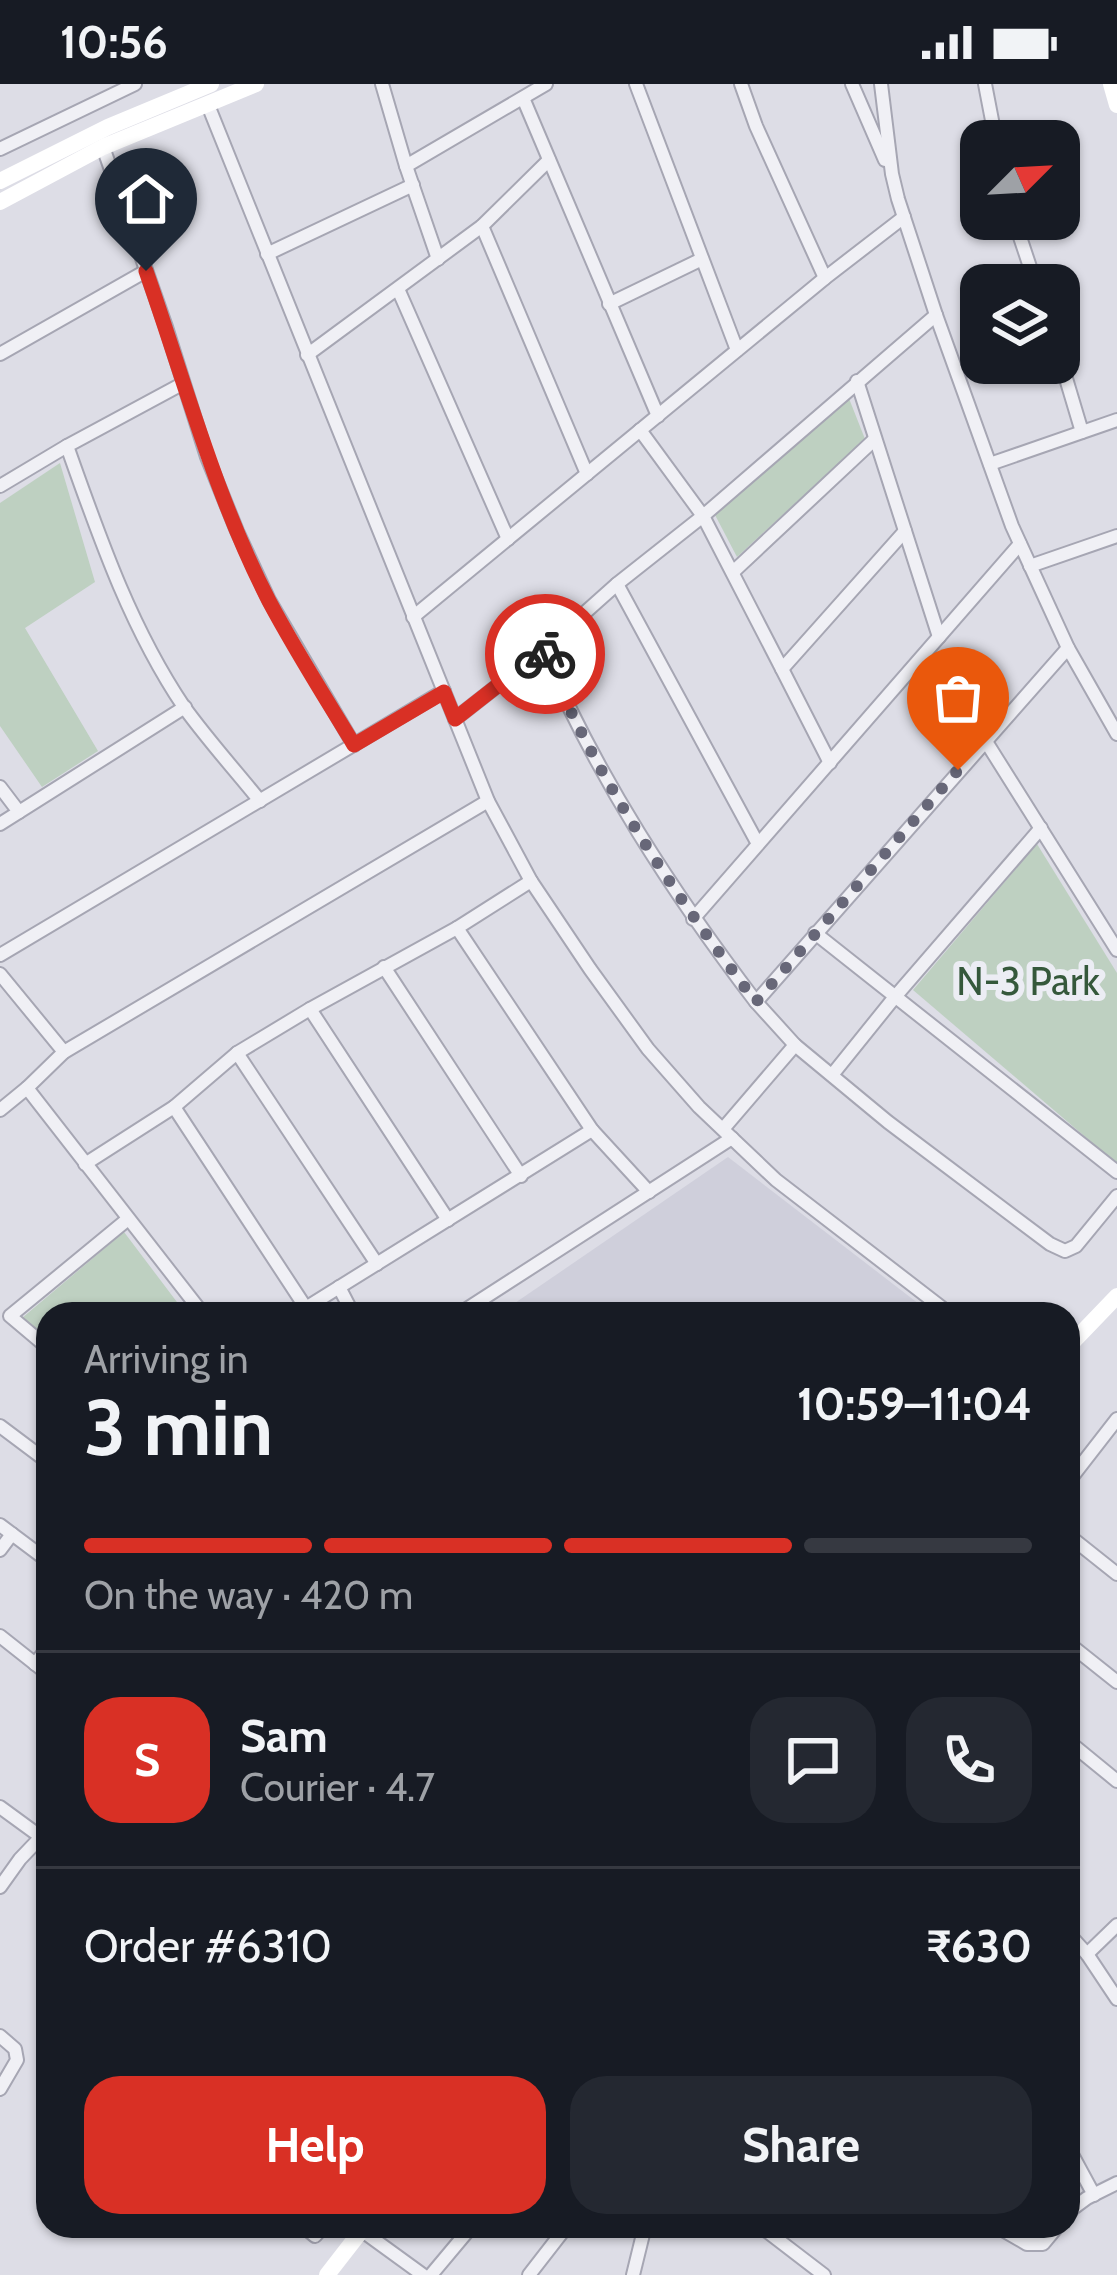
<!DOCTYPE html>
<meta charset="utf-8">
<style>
body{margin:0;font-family:Cabin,sans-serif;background:#242831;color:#f1f3f6;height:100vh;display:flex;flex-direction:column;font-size:45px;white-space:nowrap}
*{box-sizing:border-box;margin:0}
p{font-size:39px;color:#9ea1a6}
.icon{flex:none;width:66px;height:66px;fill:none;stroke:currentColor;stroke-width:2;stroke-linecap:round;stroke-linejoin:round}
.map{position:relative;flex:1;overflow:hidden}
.drawer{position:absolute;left:36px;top:1218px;width:1044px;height:936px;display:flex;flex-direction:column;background:#171b24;border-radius:36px;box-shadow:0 3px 9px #0004}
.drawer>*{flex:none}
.needle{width:78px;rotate:66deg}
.buttons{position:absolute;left:960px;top:36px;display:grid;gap:24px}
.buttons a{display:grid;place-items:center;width:120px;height:120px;border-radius:24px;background:#171b24;box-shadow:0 3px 9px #0004;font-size:60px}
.pin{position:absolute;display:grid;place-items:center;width:102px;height:102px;color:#fff;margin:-123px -51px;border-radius:50% 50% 50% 0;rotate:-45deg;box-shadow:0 0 12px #0007}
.pin .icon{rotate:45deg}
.courier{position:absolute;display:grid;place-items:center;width:120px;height:120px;margin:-60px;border:9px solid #d93025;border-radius:50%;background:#fff;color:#222;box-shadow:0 3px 15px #0007}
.head em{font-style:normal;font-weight:700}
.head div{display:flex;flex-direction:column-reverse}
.head{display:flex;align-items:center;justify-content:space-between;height:204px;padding:0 48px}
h1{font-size:78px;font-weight:700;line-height:90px}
.bar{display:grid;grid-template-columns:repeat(4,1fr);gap:18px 12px;align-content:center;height:144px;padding:0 48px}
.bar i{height:15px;border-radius:9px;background:#363941}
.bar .on{background:#d93025}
.bar p{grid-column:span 4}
.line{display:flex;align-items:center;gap:30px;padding:0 48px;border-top:3px solid #363941}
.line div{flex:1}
.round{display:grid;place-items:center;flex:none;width:126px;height:126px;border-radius:36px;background:#242831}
.action{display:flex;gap:24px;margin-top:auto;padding:24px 48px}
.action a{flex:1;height:138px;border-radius:36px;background:#d93025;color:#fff;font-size:48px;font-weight:700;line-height:138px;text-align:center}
.action a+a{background:#242831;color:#f1f3f6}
.status{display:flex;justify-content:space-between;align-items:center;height:84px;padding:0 60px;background:#171b24;direction:ltr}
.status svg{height:33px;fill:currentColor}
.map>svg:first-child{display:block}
.built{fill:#cfcfdb}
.park{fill:#bed0c1}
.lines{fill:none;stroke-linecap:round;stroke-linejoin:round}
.street-casing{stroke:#a6a6b3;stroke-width:16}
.street{stroke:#f0f0f5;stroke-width:12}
.secondary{stroke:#fff;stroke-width:16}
.done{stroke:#676778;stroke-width:12;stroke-dasharray:0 21.6}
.route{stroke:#d93025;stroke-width:15}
.labels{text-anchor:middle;stroke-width:12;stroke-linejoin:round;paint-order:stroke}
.park-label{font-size:39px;fill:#35583b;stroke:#ecedf4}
</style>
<div class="status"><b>10:56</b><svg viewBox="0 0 49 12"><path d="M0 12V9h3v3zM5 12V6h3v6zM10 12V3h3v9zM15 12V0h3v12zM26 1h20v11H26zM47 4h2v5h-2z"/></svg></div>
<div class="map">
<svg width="1117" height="2191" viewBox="0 0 1117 2191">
<rect width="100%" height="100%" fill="#dddde6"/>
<!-- built -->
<path class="built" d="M 728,1073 L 932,1230 L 499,1230 Z"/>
<!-- park -->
<g class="park">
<path d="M 848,312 L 865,355 L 737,473 L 714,429 Z"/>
<path d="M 60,379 L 95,498 L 25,544 L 98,667 L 42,703 L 0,642 L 0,419 Z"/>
<path d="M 1037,760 L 1117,889 L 1117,1080 L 913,906 Z"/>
<path d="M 124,1148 L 186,1230 L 48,1230 L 48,1257 L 22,1234 Z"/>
</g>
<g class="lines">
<defs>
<g id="street">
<path d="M 382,0 L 406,82 L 546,0"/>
<path d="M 636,0 L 737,266"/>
<path d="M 741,0 L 756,42 L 825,194"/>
<path d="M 852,0 L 885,76"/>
<path d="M 881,0 L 892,90 L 898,115 L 936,231 L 1012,442 L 1068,564 L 1117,650"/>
<path d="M 985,0 L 996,57"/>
<path d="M 523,14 L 658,332"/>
<path d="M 208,21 L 488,717 L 531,797 L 590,885 L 648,965 L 699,1023 L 776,1096 L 950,1230"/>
<path d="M 103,63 L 166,243 L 207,373 L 237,447 L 269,516 L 354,661"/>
<path d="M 0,65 L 135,0"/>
<path d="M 406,82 L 438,175"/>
<path d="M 1014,135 L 1036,201"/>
<path d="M 482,142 L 587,390"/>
<path d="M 267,170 L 413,101"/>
<path d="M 398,205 L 508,455"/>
<path d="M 609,220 L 702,175"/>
<path d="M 0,270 L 146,187"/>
<path d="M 307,271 L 482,142 L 549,76"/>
<path d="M 1059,271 L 1082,348"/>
<path d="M 857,297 L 939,553"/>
<path d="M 182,300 L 67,362 C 99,452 130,543 184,623 C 207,655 235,686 260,717"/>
<path d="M 640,346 L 703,432 L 782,585 L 905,447"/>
<path d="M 990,380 L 1117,336"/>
<path d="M 0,402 L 67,362"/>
<path d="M 1030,482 L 1117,452"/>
<path d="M 733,488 L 875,355"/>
<path d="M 617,500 L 758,760"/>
<path d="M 413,533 L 825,194 L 904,133"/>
<path d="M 543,566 L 617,500 L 703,432 L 936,231"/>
<path d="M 782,585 L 830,679"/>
<path d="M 455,635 L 543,566 C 597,693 673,809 756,918"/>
<path d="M 985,656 L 1117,866"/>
<path d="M 0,703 L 19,728 L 0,740"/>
<path d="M 19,728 L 185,623"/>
<path d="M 693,835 L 1020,460"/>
<path d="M 457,844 L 592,1046 L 649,1108"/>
<path d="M 815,849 L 1117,1088"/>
<path d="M 0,871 L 444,607"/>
<path d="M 384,883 L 521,1092"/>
<path d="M 0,890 L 64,968"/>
<path d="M 310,925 L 448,1136"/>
<path d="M 795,961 L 756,918 L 1068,564"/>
<path d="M 237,969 L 377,1180"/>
<path d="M 832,991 L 894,914 L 1041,744"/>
<path d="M 27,1004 L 64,968 L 488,717"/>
<path d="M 174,1023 L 306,1224"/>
<path d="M 0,1026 L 27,1004 L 203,1230"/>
<path d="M 723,1045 L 795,961 L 888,1038 L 1050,1160 L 1065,1167 L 1076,1162 L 1117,1112"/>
<path d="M 85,1080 L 174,1023 L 237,969 L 310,925 L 457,844 L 531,797"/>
<path d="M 339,1203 L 353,1230"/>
<path d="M 296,1230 L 592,1046"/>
<path d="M 459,1230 L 732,1054"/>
<path d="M 48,1264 L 10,1232 L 128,1135"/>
<path d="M 0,1342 L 48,1378"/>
<path d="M 1068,1398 L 1117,1335"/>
<path d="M 0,1441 L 48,1477"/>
<path d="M 1068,1451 L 1117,1490"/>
<path d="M 0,1466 L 12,1450"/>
<path d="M 0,1552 L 48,1590"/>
<path d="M 1068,1559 L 1117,1598"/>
<path d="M 35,1580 L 48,1563"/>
<path d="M 1068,1657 L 1117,1697"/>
<path d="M 0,1723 L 41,1753 L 20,1775 L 0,1803"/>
<path d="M 1068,1849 L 1087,1870 L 1117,1915"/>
<path d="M 1087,1870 L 1117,1841"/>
<path d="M 0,1952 L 15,1965 L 17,1976 L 0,2005"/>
<path d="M 1068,2063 L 1094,2111"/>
<path d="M 1068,2128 L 1087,2114 L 1117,2099"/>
<path d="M 303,2142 L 315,2152 L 324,2142"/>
<path d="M 760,2142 L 824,2191"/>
<path d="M 996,2142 L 1027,2160 L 1043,2160 L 1058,2142"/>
<path d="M 361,2146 L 423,2191"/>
<path d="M 431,2191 L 472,2142"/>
<path d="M 529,2191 L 567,2142"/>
<path d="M 633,2191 L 645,2142"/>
</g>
</defs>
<!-- street casing -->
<use href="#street" class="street-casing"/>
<!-- street -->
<use href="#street" class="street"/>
<!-- secondary -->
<g class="secondary">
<path d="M 1111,0 L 1117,21"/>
<path d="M 0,97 L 108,43 L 211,0"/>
<path d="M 0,118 L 103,63 L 256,0"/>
<path d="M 1068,1263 L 1117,1212"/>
<path d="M 327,2191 L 365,2142"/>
</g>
</g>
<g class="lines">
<!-- done -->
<path class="done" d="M 545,570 C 597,695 674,810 756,918 L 958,686"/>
<!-- route -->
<path class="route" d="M 146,187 C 185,298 215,412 269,517 C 295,566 325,613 354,661 L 444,608 L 455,635 L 543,566 L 545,570"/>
</g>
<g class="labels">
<!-- park labels -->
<g class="park-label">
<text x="1028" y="911">N-3 Park</text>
</g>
</g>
</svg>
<div class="buttons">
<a><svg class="needle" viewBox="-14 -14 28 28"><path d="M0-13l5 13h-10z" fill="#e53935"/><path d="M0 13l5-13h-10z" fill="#9ea1a6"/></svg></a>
<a><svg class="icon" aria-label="layers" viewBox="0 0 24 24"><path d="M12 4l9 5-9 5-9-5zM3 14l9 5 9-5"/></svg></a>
</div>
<div class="pin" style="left:958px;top:686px;background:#ea580c"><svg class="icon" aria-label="bag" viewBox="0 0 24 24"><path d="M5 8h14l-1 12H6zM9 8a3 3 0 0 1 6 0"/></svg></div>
<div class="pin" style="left:146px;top:187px;background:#1f2937"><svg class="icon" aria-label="home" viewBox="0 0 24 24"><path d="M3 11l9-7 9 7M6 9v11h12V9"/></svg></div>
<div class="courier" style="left:545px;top:570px"><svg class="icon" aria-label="bike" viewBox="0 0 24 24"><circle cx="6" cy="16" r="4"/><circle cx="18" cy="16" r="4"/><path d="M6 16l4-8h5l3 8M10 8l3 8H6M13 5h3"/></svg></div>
<section class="drawer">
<div class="head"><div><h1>3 min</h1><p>Arriving in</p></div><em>10:59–11:04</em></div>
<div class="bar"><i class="on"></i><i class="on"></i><i class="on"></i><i></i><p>On the way · 420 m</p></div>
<div class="line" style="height:216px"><b class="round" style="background:#d93025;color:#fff">S</b><div><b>Sam</b><p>Courier · 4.7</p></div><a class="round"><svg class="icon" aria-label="chat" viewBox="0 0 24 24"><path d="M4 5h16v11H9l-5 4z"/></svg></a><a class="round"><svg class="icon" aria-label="phone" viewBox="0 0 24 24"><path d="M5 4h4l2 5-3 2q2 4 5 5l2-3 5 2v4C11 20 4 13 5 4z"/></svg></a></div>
<div class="line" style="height:156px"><div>Order #6310</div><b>₹630</b></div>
<div class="action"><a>Help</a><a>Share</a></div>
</section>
</div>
